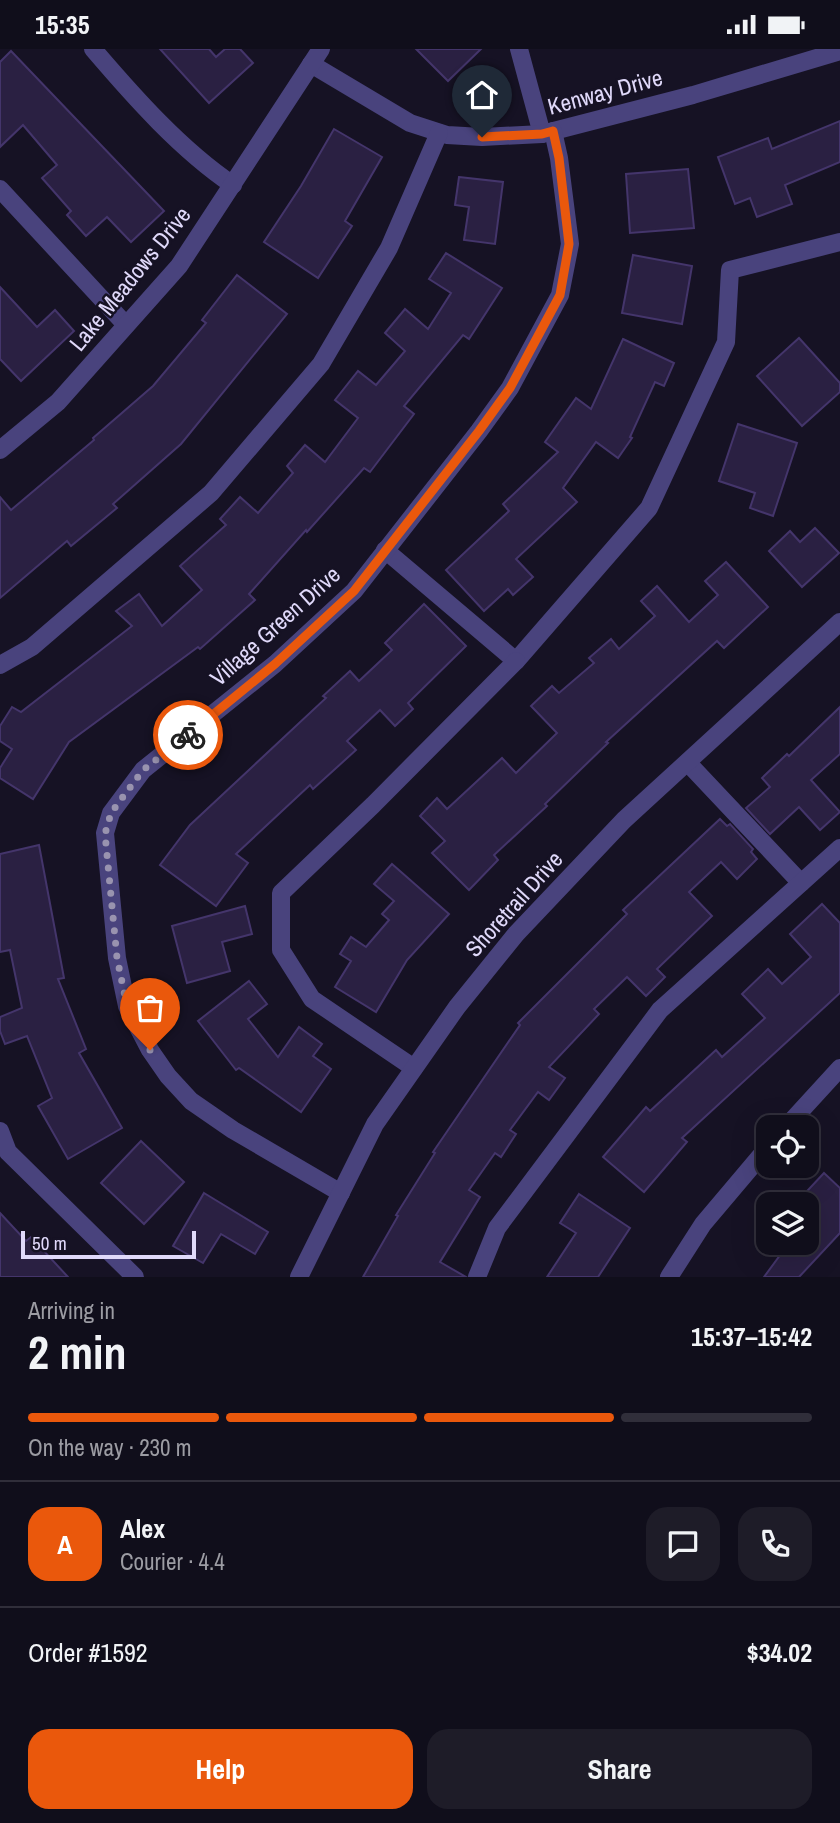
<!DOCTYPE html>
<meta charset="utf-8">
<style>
body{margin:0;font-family:"Archivo Narrow",sans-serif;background:#1e1c28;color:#f1f3f6;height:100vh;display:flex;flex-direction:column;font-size:26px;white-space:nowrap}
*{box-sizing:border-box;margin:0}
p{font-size:23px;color:#9c9ca3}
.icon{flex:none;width:38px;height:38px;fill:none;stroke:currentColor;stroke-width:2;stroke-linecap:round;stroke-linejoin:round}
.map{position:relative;height:1228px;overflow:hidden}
.panel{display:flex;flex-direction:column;background:#100e1b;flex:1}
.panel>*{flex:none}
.fabs{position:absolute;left:756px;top:1066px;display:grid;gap:14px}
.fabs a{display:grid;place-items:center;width:63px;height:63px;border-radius:14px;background:#100e1b;box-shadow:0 7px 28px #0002,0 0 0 2px #302e3a;font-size:35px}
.scale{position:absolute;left:21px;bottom:18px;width:175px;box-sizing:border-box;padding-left:7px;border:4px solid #e0d9fa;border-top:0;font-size:19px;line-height:24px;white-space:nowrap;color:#e0d9fa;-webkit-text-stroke:5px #161224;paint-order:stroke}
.pin{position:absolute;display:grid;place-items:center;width:60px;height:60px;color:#fff;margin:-72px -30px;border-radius:50% 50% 50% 0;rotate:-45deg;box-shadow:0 0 7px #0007}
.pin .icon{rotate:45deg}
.courier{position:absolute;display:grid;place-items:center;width:70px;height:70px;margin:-35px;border:5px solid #ea580c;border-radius:50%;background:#fff;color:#222;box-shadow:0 2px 9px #0007}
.head em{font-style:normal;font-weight:700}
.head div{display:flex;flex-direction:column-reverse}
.head{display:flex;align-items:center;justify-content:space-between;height:119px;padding:0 28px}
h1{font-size:46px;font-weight:700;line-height:52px}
.bar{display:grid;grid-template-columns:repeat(4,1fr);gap:10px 7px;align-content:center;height:84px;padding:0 28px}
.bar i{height:9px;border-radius:5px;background:#302e3a}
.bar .selected{background:#ea580c}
.bar p{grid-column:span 4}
.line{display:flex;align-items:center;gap:18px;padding:0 28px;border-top:2px solid #302e3a}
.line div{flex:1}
.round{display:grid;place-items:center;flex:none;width:74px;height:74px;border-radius:21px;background:#1e1c28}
.action{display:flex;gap:14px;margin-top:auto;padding:14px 28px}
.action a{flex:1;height:80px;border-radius:21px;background:#ea580c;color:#fff;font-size:28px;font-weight:700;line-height:80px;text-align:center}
.action a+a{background:#1e1c28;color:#f1f3f6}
.status{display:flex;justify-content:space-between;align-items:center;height:49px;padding:0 35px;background:#100e1b;direction:ltr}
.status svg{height:19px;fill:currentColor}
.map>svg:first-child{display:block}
.building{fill:#2a2042;stroke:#44356b;stroke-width:2}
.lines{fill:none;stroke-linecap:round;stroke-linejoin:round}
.minor{stroke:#49437d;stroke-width:18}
.done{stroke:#9993af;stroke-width:7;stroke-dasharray:0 12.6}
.route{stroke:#ea580c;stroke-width:9}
.labels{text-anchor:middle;stroke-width:5;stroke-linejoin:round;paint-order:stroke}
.street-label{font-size:23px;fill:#e0d9fa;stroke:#161224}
</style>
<div class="status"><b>15:35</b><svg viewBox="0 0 49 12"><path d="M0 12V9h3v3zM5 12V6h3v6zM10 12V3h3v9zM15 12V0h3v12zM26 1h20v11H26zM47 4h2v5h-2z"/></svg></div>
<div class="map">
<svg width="840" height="1228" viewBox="0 0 840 1228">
<rect width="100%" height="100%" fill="#161224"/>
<!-- building -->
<g class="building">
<path d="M 160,0 L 209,0 L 216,8 L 225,0 L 240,0 L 253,14 L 209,54 Z"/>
<path d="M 416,0 L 481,0 L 448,32 Z"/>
<path d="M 11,2 L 164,162 L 131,193 L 107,168 L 86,187 L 67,166 L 71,162 L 42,129 L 57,116 L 23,76 L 0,98 L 0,13 Z"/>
<path d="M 840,72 L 840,113 L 785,136 L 792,155 L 757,168 L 750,149 L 735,155 L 718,108 L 768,89 L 772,100 Z"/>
<path d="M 334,80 L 382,108 L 345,172 L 352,177 L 318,229 L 264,193 L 301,137 Z"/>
<path d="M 688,120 L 694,179 L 630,184 L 626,125 Z"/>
<path d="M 459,128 L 503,133 L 495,195 L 464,191 L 469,158 L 455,156 Z"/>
<path d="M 446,204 L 502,239 L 469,290 L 463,286 L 404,357 L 414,365 L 370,423 L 364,419 L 307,483 L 306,481 L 249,545 L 255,551 L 200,600 L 198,598 L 69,693 L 33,750 L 0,729 L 0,719 L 12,700 L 0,692 L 0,677 L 12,658 L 21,663 L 132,577 L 116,562 L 139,545 L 162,577 L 202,541 L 180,517 L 226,476 L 220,470 L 240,448 L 258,464 L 293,424 L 287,417 L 305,396 L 325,413 L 358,369 L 335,351 L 358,322 L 376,336 L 405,302 L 385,284 L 405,260 L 428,280 L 451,244 L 429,230 Z"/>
<path d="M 633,206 L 692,217 L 682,275 L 622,264 Z"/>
<path d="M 237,226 L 287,265 L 181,395 L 113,455 L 117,459 L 71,497 L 67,492 L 0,549 L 0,448 L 11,461 L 94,391 L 93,389 L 153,337 L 206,274 L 202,271 Z"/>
<path d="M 0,238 L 37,278 L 55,261 L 74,282 L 21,332 L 0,310 Z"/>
<path d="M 799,289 L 840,334 L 840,343 L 802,377 L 757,327 Z"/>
<path d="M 623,290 L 674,314 L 664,337 L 655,333 L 630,388 L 632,389 L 618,409 L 596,393 L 563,439 L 577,453 L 516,510 L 533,528 L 513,546 L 508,540 L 484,562 L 446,521 L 509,462 L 503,455 L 558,403 L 545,393 L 576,349 L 591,360 Z"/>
<path d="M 738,375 L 797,394 L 773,467 L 750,459 L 755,444 L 719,432 Z"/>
<path d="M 815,479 L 839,504 L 802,538 L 769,502 L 790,482 L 800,493 Z"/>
<path d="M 726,513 L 768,558 L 724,599 L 717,592 L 606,693 L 608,694 L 545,755 L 547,757 L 494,806 L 498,811 L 469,841 L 432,804 L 445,792 L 420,767 L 437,749 L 447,760 L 502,709 L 516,724 L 557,684 L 531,657 L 552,637 L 559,644 L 594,614 L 589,609 L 611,590 L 619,600 L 655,567 L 641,552 L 657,537 L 689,573 L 718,546 L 705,532 Z"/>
<path d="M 424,555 L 466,597 L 408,654 L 413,660 L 395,677 L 380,661 L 347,692 L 356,701 L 313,740 L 310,736 L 236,805 L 248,814 L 216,857 L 160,816 L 190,776 L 326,649 L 323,647 L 350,622 L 359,632 L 392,601 L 385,594 Z"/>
<path d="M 840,658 L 840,705 L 811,731 L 840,763 L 820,781 L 799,758 L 770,785 L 746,759 L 770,738 L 762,729 L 787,705 L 789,707 Z"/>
<path d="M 720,770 L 727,777 L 730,775 L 753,800 L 751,803 L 757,810 L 737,830 L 721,813 L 689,843 L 712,867 L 657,920 L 665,928 L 646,947 L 627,928 L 594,960 L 599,965 L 549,1018 L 565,1029 L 549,1051 L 538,1043 L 510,1081 L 516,1085 L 501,1108 L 495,1104 L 469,1141 L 480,1148 L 440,1213 L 466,1228 L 363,1228 L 398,1167 L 396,1166 L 435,1104 L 433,1103 L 520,976 L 518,974 L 627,865 L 623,861 Z"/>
<path d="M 39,796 L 64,929 L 58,930 L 86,1000 L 79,1004 L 122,1079 L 68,1110 L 38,1057 L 52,1049 L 27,987 L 5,995 L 0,982 L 0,968 L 22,959 L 10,901 L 0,903 L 0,805 Z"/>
<path d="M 392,815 L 449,865 L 407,911 L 376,963 L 335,938 L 351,912 L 340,905 L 351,888 L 366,898 L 389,871 L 382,865 L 394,852 L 374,835 Z"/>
<path d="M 822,855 L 840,874 L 840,944 L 682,1089 L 687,1093 L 644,1143 L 603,1108 L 646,1058 L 650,1062 L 716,1001 L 722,1008 L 765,969 L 742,945 L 768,920 L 782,935 L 811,908 L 790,885 Z"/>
<path d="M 245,857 L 252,885 L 222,893 L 230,922 L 187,934 L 172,877 Z"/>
<path d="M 249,932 L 267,955 L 248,970 L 278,1008 L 299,978 L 322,995 L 313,1007 L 331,1020 L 301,1063 L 239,1019 L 236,1021 L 198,972 Z"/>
<path d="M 141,1092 L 184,1133 L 144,1175 L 101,1134 Z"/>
<path d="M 824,1124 L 840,1139 L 840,1184 L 799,1228 L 764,1228 L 789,1194 L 807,1194 L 807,1155 L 795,1155 Z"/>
<path d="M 204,1144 L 268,1183 L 255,1205 L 221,1185 L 203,1214 L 173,1197 Z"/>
<path d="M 579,1145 L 630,1179 L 598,1228 L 547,1228 L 576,1184 L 560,1174 Z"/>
<path d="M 0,1164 L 26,1192 L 31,1188 L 68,1228 L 0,1228 Z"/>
</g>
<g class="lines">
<!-- minor -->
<g class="minor">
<path d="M 93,0 C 134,48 181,101 233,136"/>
<path d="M 519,0 L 542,85"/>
<path d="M 311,15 L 410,74 L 447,86 L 482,88 L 542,85 L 693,46 L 840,2"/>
<path d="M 0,140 L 126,276"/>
<path d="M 0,401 L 58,353 L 179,217 L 321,0"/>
<path d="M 385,501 L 516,612 L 649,459 L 726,293 L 730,221 L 840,193"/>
<path d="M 0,616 L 32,598 L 211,444 L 321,315 L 389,199 L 439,84"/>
<path d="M 688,714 L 801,834"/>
<path d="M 414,1019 L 312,950 L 281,901 L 281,844 L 373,756 L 516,612"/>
<path d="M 786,1078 L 840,1019"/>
<path d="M 0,1082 L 8,1103 L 135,1228"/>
<path d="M 341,1144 L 233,1081 L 191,1052 L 168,1027 L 150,1001 L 127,957 L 117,909 L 105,784 L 111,764 L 143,721 L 275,615 L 354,542 L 479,382 L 510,339 L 560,246 L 570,195 L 559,109 L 553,82"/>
<path d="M 299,1228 L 375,1075 L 457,958 L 516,885 L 624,771 L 840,573"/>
<path d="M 477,1228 L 497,1179 L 660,961 L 840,799"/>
<path d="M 669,1228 L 703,1175 L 768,1098"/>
</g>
</g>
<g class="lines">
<!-- done -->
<path class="done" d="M 150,1001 L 127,957 L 117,909 L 105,785 L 111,764 L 143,721 L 188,686"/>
<!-- route -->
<path class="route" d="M 188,686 L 275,615 L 354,542 L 479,382 L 510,339 L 560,246 L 569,195 L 559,109 L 553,82 L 542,85 L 482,88"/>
</g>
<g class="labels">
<!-- street labels -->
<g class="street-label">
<text transform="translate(605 43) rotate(-15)" y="8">Kenway Drive</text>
<text transform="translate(130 230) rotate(-51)" y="8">Lake Meadows Drive</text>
<text transform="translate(275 577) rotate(-42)" y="8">Village Green Drive</text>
<text transform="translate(514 855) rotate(-48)" y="8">Shoretrail Drive</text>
</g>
</g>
</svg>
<div class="fabs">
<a><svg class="icon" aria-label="locate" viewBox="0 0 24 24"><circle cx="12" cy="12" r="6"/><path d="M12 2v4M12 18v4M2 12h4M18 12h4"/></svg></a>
<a><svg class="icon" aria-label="layers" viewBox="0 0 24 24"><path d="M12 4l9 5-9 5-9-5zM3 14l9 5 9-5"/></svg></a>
</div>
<div class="scale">50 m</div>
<div class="pin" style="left:150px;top:1001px;background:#ea580c"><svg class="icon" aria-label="bag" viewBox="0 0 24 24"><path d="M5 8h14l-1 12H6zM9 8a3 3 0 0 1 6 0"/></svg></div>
<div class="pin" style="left:482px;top:88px;background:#1f2937"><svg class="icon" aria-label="home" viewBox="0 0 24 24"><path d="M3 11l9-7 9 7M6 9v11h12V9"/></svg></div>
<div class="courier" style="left:188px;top:686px"><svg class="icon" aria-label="bike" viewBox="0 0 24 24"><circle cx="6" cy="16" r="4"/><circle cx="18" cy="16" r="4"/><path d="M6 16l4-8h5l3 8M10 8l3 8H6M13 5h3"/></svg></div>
</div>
<section class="panel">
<div class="head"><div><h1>2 min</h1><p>Arriving in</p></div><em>15:37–15:42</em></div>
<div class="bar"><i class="selected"></i><i class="selected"></i><i class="selected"></i><i></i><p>On the way · 230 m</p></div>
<div class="line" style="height:126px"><b class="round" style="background:#ea580c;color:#fff">A</b><div><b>Alex</b><p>Courier · 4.4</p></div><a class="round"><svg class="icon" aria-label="chat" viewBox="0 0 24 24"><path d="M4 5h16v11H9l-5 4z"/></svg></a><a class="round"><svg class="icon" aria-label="phone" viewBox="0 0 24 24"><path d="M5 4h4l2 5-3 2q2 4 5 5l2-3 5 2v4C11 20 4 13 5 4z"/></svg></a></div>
<div class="line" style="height:91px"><div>Order #1592</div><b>$34.02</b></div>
<div class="action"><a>Help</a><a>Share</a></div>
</section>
